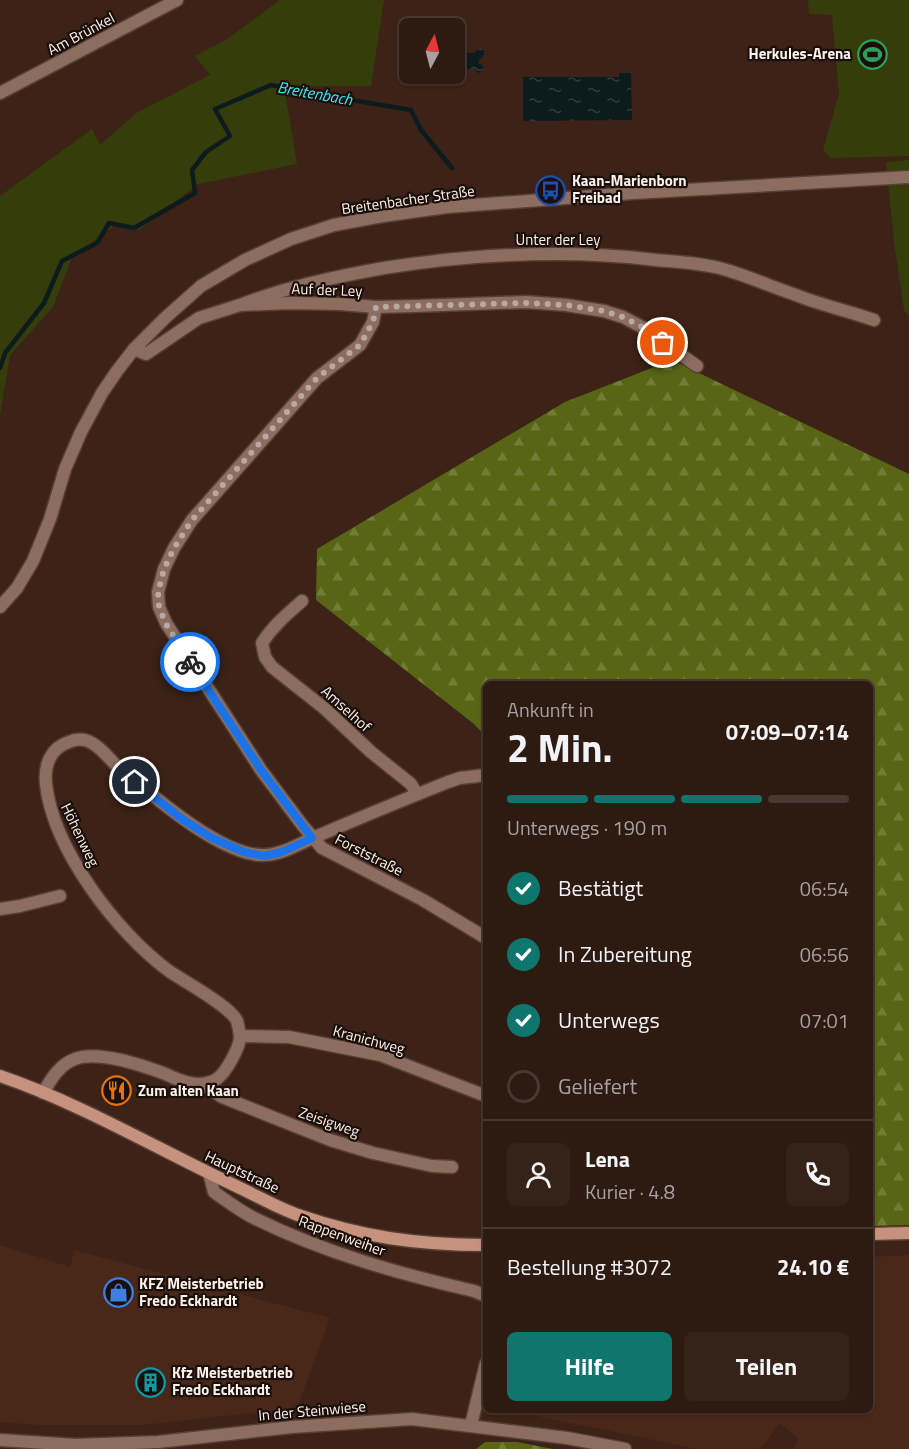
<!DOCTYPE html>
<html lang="de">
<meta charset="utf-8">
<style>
body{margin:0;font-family:"Titillium Web",sans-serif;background:#35231a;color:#f1f3f6;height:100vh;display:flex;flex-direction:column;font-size:22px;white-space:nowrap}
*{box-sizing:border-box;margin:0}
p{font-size:20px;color:#a7a19f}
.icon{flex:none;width:33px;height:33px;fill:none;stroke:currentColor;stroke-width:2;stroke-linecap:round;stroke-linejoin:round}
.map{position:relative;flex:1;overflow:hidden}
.panel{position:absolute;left:483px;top:681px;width:390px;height:732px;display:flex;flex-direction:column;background:#2d1a11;border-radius:9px;box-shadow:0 2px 4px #0004,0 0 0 2px #483831}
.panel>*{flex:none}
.needle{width:39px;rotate:7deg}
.controls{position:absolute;left:399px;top:18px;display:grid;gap:12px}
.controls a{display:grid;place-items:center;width:66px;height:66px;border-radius:9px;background:#2d1a11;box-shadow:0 2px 4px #0004,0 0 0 2px #483831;font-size:30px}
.pin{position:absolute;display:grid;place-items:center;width:51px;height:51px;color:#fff;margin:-26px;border:3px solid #fff;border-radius:50%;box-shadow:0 2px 6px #0007}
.courier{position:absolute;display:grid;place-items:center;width:60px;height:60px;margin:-30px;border:4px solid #1a73e8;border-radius:50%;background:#fff;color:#222;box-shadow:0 2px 8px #0007}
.overview em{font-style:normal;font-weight:700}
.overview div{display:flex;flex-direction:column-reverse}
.overview{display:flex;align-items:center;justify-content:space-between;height:102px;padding:0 24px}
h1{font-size:39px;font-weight:700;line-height:45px}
.bar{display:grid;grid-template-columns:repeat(4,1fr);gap:9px 6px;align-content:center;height:72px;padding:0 24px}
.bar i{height:8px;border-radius:4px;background:#483831}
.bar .on{background:#0f766e}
.bar p{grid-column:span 4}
.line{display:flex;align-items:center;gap:15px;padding:0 24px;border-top:2px solid #483831}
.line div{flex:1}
.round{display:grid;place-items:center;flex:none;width:63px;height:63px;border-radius:9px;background:#35231a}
ol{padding:0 24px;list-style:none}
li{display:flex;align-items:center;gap:18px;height:66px}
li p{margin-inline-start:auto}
li .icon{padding:6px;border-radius:50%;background:#0f766e;color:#fff;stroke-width:4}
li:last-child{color:#a7a19f}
li i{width:33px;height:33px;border:3px solid #483831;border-radius:50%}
.primary-button{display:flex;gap:12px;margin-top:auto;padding:12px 24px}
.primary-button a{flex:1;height:69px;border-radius:9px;background:#0f766e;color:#fff;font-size:24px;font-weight:700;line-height:69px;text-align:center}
.primary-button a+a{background:#35231a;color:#f1f3f6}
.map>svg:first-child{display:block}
.built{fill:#49281a}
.green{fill:#353e0b}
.forest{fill:url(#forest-firs)}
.water{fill:url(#water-ripples)}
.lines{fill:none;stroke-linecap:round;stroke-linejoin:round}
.stream{stroke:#0c1b1c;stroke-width:4.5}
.minor-casing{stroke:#573f35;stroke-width:15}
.tertiary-casing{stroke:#573f35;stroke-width:15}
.secondary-casing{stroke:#573f35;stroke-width:15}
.minor{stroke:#8d6d5f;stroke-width:12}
.tertiary{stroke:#8d6d5f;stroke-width:12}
.secondary{stroke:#c6927d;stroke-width:12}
.done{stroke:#b9a9a3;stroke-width:6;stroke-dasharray:0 10.8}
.route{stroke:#1a73e8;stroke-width:8}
.labels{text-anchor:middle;stroke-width:4.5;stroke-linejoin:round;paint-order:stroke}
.street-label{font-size:15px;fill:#fdf2ee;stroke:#1b0f0a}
.poi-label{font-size:15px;font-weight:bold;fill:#fdf2ee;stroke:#1b0f0a;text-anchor:start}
.water-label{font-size:16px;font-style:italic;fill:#41e8f7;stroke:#1b0f0a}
</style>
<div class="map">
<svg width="909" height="1449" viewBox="0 0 909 1449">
<defs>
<pattern id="forest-firs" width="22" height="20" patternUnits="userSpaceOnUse" patternTransform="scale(1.5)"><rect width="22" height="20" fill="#586515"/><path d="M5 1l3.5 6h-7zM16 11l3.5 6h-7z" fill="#717c37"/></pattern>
<pattern id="water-ripples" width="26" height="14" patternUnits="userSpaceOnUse" patternTransform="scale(1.5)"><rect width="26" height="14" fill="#0c1b1c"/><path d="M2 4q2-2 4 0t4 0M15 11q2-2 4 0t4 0" fill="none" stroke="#303d3d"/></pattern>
</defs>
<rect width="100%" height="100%" fill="#3c2217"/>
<!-- built -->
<g class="built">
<path d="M 0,1245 L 70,1267 L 74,1250 L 330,1318 L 297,1408 L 144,1425 L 38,1425 L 0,1422 Z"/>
<path d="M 909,1255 L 909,1449 L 795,1449 L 795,1445 L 799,1440 L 780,1423 L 763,1446 L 758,1449 L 697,1449 L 527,1414 L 517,1416 L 505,1412 L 504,1410 L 870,1410 L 870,1257 Z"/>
</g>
<!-- green -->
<g class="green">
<path d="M 280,0 L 384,0 L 371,86 L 284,86 L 297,164 L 198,184 L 139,230 L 118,223 L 72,257 L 53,307 L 10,355 L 0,415 L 0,196 L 92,129 L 100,145 L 138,112 L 210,75 L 195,56 L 226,40 Z"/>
<path d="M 808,0 L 909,0 L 909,156 L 831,158 L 823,150 L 839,94 L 832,15 L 809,14 Z"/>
<path d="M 909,160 L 909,316 L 904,310 L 894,242 L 886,162 Z"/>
</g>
<!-- forest -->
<g class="forest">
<path d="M 672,360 L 909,474 L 909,1225 L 870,1226 L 870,684 L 486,684 L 486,737 L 474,724 L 316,600 L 317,549 L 565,402 Z"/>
<path d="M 485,1442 L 517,1442 L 553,1449 L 476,1449 Z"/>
</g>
<!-- water -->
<g class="water">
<path d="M 478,49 L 482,49 L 484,51 L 484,55 L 479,60 L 479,63 L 483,66 L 483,71 L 478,73 L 475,69 L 463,69 L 463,58 L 461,56 L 463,51 L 468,53 L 474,53 Z"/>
<path d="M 619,73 L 631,73 L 632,120 L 523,121 L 523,77 L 619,77 Z"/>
</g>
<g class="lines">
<!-- stream -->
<path class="stream" d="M 0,368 L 5,353 L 44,303 L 62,261 L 97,243 L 109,223 L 134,228 L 195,193 L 192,170 L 206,152 L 230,136 L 215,109 L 271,85 L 322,95 L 411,110 L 421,130 L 452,168"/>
<defs>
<g id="minor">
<path d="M 0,93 L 177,0"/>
<path d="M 240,305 C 287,287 334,277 384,268 C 474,254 565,249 656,260 C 678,262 702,263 723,269 C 748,276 772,287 796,295 C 821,305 848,311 874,320"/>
<path d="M 376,307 L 373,322 L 360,345 L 317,378 L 192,520 L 174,548 L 164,569 L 158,592 L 159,607 L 166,623 L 261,770 L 303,826 L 322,848 L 423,900 L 486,938"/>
<path d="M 134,349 L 146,354 L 199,318 L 240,305 L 290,303 L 340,304 L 376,307 L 415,306 L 526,302 L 566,305 L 604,311 L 623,317 L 642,327 L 697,366"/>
<path d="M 302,601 C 287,614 273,626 262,643 L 265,657 L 272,667 L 324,708 L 371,752 L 411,784 L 417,794"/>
<path d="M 0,909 L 20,906 L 60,896"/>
<path d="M 240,1036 L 289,1037 L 380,1055 L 486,1096"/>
<path d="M 202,1084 L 222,1097 L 330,1140 L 373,1153 L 432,1166 L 452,1167"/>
<path d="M 43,1093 C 51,1079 60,1064 75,1059 C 98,1050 141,1065 163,1073 C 175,1078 185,1084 198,1084 C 204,1084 214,1082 218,1078 C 226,1072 240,1047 240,1037 C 240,1033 238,1025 237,1021 C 230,1006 185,982 169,971 C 117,933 53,849 46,784 C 44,766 50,748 69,742 C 73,740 80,739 85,740 C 100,744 113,764 125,774 C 131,780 139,785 146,790 C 173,812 229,857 265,855 C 283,854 299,844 315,837 C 359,818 403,800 448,782 L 460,778 L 486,775"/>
<path d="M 209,1173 L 214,1192 C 227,1201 241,1212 256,1219 C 325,1253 400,1274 474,1291 L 486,1296"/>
<path d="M 471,1425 L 486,1363"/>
<path d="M 0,1440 L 76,1445 L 158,1442 L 292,1427 L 412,1419 L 567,1438 L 625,1449"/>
</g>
<path id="tertiary" d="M 0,607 L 17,588 L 33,561 L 50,519 L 65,469 L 81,432 L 102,393 L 117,371 L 134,349 L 165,318 L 201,286 L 245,260 L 291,239 L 334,225 L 383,216 L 447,207 L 633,193 L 909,177"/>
<g id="secondary">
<path d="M 0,1076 C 82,1104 161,1151 240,1188 C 259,1197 278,1208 298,1215 C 362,1237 418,1245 486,1245"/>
<path d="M 870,1234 L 909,1233"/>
</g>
</defs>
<!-- minor casing -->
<use href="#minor" class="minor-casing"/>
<!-- tertiary casing -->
<use href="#tertiary" class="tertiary-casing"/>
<!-- secondary casing -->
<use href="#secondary" class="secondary-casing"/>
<!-- minor -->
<use href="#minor" class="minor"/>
<!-- tertiary -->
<use href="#tertiary" class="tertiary"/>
<!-- secondary -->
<use href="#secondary" class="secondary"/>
</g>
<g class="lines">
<!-- done -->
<path class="done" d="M 190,662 L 166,624 L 159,607 L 158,592 L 164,569 L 174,548 L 192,520 L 317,378 L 360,345 L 373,322 L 376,307 L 526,303 L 566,305 L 604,311 L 623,317 L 642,327 L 663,343"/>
<!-- route -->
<path class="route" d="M 135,782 L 182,819 L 212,838 L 244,852 L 264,856 L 282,852 L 312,838 L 261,770 L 190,662"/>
</g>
<!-- icons -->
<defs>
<symbol id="stadium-ring" viewBox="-11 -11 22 22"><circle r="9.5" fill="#1b0f0a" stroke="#2e9e5b" stroke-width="1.5"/><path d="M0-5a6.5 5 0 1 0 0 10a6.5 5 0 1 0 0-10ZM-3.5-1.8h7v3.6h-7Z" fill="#2e9e5b"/></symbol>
<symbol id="bus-ring" viewBox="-11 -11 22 22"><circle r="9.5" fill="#1b0f0a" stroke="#1a4fb4" stroke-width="1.5"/><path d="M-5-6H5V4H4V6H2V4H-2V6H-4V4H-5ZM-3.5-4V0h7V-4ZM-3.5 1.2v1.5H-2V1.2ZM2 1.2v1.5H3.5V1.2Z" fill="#1a4fb4"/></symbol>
<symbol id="restaurant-ring" viewBox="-11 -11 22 22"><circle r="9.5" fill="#1b0f0a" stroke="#e8710a" stroke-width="1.5"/><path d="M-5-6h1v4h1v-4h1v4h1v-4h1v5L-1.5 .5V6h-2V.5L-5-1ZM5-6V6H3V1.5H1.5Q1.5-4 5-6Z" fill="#e8710a"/></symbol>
<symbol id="shop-ring" viewBox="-11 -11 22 22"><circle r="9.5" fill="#1b0f0a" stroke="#3f7fe0" stroke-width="1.5"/><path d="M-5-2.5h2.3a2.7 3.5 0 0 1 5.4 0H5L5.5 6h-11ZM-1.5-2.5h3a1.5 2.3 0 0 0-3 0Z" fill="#3f7fe0"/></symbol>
<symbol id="building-ring" viewBox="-11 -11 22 22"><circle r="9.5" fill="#1b0f0a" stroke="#0f9aa8" stroke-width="1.5"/><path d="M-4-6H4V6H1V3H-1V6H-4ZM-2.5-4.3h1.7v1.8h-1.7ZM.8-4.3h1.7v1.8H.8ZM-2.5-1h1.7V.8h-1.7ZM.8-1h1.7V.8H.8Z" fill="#0f9aa8"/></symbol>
</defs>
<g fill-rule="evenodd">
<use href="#stadium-ring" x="856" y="38" width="33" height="33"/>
<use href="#bus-ring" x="534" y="174" width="33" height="33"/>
<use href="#restaurant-ring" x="100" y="1074" width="33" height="33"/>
<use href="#shop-ring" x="102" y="1276" width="33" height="33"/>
<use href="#building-ring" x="134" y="1366" width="33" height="33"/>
</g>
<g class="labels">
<!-- street labels -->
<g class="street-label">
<text transform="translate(81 34) rotate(-28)" y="5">Am Brünkel</text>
<text transform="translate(408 200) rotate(-8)" y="5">Breitenbacher Straße</text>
<text x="558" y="245">Unter der Ley</text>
<text transform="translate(327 290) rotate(2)" y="5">Auf der Ley</text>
<text transform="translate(346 709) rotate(42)" y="5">Amselhof</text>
<text transform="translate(80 835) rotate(64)" y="5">Höhenweg</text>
<text transform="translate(369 855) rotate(27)" y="5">Forststraße</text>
<text transform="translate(369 1040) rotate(15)" y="5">Kranichweg</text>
<text transform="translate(329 1122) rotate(19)" y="5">Zeisigweg</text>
<text transform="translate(242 1172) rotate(25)" y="5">Hauptstraße</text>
<text transform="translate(342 1236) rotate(20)" y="5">Rappenweiher</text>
<text transform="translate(312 1411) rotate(-5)" y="5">In der Steinwiese</text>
</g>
<!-- poi labels -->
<g class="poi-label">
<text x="851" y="59" text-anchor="end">Herkules-Arena</text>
<text x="572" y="186">Kaan-Marienborn<tspan x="572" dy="17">Freibad</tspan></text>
<text x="138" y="1096">Zum alten Kaan</text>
<text x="139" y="1289">KFZ Meisterbetrieb<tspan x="139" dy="17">Fredo Eckhardt</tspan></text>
<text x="172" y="1378">Kfz Meisterbetrieb<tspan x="172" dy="17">Fredo Eckhardt</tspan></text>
</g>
<!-- water labels -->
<g class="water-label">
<text transform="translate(315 93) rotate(10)" y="6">Breitenbach</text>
</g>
</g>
</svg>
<div class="controls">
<a><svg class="needle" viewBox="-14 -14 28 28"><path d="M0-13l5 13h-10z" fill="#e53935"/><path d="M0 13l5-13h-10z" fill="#a7a19f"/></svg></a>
</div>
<div class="pin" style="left:663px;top:343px;background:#ea580c"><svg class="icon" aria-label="bag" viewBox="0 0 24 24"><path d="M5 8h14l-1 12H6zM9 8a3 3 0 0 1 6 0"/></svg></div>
<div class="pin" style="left:135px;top:782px;background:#1f2937"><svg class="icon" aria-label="home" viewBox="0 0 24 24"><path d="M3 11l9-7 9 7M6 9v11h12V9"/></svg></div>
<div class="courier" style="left:190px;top:662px"><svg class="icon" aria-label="bike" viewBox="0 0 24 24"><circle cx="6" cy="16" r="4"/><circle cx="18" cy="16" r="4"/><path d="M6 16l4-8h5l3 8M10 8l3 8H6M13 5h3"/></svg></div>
<section class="panel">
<div class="overview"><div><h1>2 Min.</h1><p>Ankunft in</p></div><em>07:09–07:14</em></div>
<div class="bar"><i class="on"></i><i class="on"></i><i class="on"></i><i></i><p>Unterwegs · 190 m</p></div>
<ol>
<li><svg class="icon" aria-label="check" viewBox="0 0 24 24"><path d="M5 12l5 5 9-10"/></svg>Bestätigt<p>06:54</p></li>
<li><svg class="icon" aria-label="check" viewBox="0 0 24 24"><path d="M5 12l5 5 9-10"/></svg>In Zubereitung<p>06:56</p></li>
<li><svg class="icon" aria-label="check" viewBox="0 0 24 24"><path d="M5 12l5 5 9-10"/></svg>Unterwegs<p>07:01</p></li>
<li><i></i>Geliefert</li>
</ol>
<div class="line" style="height:108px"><a class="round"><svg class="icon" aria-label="person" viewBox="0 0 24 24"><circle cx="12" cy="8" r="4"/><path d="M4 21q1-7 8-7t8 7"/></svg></a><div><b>Lena</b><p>Kurier · 4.8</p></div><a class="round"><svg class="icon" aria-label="phone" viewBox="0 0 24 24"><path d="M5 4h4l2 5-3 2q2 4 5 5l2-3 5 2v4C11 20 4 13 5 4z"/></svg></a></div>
<div class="line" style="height:78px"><div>Bestellung #3072</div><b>24.10 €</b></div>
<div class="primary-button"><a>Hilfe</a><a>Teilen</a></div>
</section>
</div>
